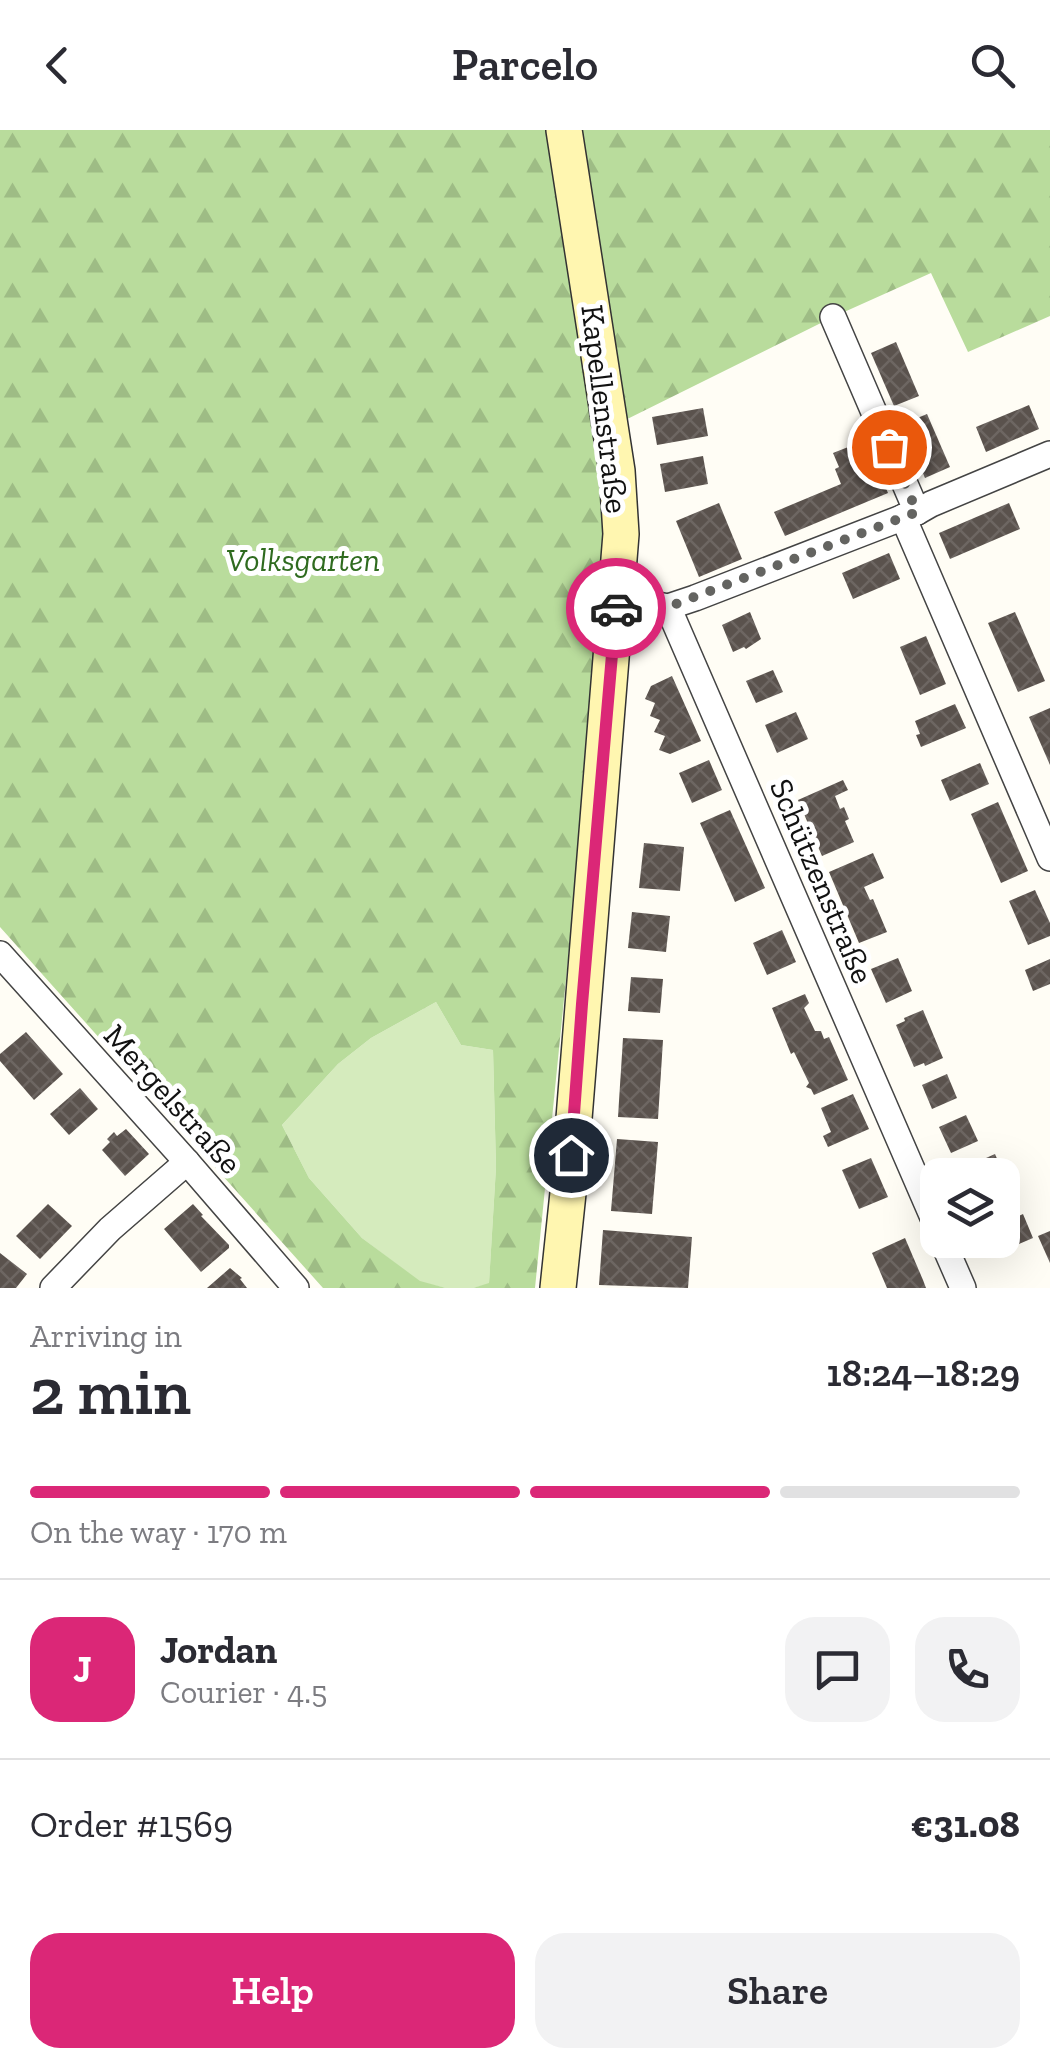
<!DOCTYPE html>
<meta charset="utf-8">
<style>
body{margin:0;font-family:"Zilla Slab",serif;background:#f2f2f3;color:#2b2b33;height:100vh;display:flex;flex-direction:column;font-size:38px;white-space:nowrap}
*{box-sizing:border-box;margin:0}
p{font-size:32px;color:#7c7c81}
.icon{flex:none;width:55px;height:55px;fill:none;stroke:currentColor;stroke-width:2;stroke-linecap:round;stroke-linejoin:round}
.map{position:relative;height:1158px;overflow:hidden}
.side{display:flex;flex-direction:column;background:#fff;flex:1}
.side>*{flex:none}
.controls{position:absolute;left:920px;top:1028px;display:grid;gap:20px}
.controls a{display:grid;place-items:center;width:100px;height:100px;border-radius:20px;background:#fff;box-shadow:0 10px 40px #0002;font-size:50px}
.pin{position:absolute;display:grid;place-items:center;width:85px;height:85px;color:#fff;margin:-42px;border:5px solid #fff;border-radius:50%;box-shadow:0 2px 10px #0007}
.courier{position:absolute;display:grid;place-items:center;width:100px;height:100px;margin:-50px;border:8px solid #db2777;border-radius:50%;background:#fff;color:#222;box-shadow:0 2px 12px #0007}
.summary em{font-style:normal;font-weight:600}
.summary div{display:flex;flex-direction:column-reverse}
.summary{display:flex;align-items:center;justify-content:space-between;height:170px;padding:0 30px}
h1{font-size:65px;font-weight:600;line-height:75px}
.bar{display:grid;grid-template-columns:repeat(4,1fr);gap:15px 10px;align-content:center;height:120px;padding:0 30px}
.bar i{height:12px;border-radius:8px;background:#e1e1e2}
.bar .active{background:#db2777}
.bar p{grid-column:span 4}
.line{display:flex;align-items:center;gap:25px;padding:0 30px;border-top:2px solid #e1e1e2}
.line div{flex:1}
.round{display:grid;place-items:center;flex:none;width:105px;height:105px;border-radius:30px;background:#f2f2f3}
.action{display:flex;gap:20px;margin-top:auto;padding:20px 30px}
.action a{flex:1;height:115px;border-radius:30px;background:#db2777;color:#fff;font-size:40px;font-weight:600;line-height:115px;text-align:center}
.action a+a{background:#f2f2f3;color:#2b2b33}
header{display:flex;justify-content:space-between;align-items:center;height:130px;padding:0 30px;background:#fff;font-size:45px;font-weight:600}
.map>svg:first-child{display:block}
.grass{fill:#d5ebbd}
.forest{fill:url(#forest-firs)}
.building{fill:url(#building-cross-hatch)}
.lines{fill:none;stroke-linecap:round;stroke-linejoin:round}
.street-casing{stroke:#444;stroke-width:28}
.secondary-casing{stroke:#333;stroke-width:38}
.street{stroke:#fff;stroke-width:25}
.secondary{stroke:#fff6b0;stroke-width:35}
.done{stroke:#646461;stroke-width:10;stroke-dasharray:0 18}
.route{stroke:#db2777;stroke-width:12}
.labels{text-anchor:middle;stroke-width:10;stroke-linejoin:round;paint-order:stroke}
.street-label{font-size:32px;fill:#111;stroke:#fff}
.park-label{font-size:32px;font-style:italic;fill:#2f6b1f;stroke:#fff}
</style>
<header><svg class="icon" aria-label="back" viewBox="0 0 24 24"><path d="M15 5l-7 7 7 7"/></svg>Parcelo<svg class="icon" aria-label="search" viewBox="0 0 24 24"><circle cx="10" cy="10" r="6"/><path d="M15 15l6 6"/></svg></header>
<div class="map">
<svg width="1050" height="1158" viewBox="0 0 1050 1158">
<defs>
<pattern id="forest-firs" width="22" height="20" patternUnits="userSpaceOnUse" patternTransform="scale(2.5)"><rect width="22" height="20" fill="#b9dc9c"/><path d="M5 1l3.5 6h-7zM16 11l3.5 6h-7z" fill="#9ebc85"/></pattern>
<pattern id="building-cross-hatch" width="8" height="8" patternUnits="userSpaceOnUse" patternTransform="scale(2.5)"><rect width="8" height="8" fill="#5a524d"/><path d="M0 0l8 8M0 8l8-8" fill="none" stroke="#6d6662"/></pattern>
</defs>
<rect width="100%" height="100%" fill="#fffdf5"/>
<!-- grass -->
<path class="grass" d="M 436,872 L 461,915 L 493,920 L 496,1037 L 489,1154 L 473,1158 L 446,1158 L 420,1152 L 362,1108 L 309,1048 L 282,995 L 338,934 L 371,908 Z"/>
<!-- forest -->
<path class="forest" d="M 0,0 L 1050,0 L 1050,186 L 968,222 L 931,143 L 833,187 L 593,306 L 609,421 L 535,1158 L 473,1158 L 489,1153 L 496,1037 L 493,920 L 461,915 L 436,872 L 371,908 L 338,934 L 282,995 L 309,1048 L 362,1108 L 420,1151 L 446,1158 L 323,1158 L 0,797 Z"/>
<!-- building -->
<g class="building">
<path d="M 896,212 L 919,266 L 894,276 L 871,223 Z"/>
<path d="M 1029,275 L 1039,299 L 986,322 L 976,297 Z"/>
<path d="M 703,278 L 708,306 L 657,315 L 652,287 Z"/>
<path d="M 927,284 L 950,337 L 925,348 L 903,294 Z"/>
<path d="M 866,310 L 888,363 L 785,406 L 774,382 L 841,354 L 835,339 L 839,337 L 833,323 Z"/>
<path d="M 703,326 L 708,354 L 665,362 L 660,334 Z"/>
<path d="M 719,373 L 742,429 L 699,447 L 676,391 Z"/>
<path d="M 1009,373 L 1020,399 L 950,429 L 939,403 Z"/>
<path d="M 889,423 L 900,449 L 853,469 L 842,443 Z"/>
<path d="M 750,482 L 761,509 L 746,519 L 744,517 L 733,522 L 722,495 Z"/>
<path d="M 1015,482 L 1045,551 L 1018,562 L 988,493 Z"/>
<path d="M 926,506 L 946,554 L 920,565 L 900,517 Z"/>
<path d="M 773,540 L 783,562 L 756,573 L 746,551 Z"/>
<path d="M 672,546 L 701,611 L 670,624 L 659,620 L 665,606 L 654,602 L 660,590 L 650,586 L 655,573 L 645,569 L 651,556 Z"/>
<path d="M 955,574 L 966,598 L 921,617 L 916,605 L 920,604 L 915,591 Z"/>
<path d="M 1050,578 L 1050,635 L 1029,587 Z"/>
<path d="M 796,582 L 808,609 L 777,623 L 765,595 Z"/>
<path d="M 709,630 L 722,660 L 692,673 L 679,643 Z"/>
<path d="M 980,633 L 989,654 L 950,671 L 941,650 Z"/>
<path d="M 843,650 L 848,660 L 835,666 L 840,679 L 844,677 L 849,689 L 845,691 L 854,712 L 822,726 L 798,670 Z"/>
<path d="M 998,672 L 1028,741 L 1001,753 L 971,684 Z"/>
<path d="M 730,680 L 765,758 L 735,772 L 700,693 Z"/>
<path d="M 644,713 L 684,717 L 680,761 L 639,758 Z"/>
<path d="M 873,723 L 884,748 L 864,757 L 870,770 L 873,769 L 887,802 L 859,813 L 829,742 Z"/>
<path d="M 1035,760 L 1050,793 L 1050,806 L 1028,815 L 1009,771 Z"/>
<path d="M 632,782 L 670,786 L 666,822 L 628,818 Z"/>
<path d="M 782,800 L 796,832 L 767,845 L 753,813 Z"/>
<path d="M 898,828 L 912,861 L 886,873 L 871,839 Z"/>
<path d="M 1050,829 L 1050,854 L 1033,861 L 1025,840 Z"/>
<path d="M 631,847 L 663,849 L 660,883 L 628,881 Z"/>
<path d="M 805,864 L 809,873 L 804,878 L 815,901 L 821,901 L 824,909 L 829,907 L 848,950 L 814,965 L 811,959 L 806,957 L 809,953 L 794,922 L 791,924 L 772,878 Z"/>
<path d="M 923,880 L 943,928 L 925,936 L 924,933 L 914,937 L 896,895 L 905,891 L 904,888 Z"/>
<path d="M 26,902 L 63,944 L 34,970 L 0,931 L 0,924 Z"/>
<path d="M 623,908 L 663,910 L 658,989 L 618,987 Z"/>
<path d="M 947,944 L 957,968 L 932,979 L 922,955 Z"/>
<path d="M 80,958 L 98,979 L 69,1005 L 50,984 Z"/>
<path d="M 853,964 L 869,999 L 828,1017 L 823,1006 L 831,1002 L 821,978 Z"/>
<path d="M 966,985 L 978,1011 L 951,1023 L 939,997 Z"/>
<path d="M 126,999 L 149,1024 L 125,1046 L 102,1020 L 110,1012 L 107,1009 L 114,1002 L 117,1006 Z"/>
<path d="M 617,1009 L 658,1012 L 652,1084 L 611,1081 Z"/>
<path d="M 995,1024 L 1007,1052 L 1002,1053 L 1002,1045 L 961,1045 L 959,1040 Z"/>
<path d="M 871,1028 L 888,1067 L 859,1079 L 842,1040 Z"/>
<path d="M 48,1074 L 72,1096 L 40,1129 L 16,1106 Z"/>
<path d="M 193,1074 L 203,1085 L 201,1086 L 229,1115 L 229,1118 L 201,1142 L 164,1099 Z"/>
<path d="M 1023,1084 L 1033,1108 L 995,1124 L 989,1110 L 1002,1110 L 1002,1094 Z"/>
<path d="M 603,1100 L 692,1107 L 688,1158 L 599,1155 Z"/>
<path d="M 1050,1101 L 1050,1133 L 1038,1106 Z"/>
<path d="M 905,1108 L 923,1150 L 926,1158 L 887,1158 L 872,1123 Z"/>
<path d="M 0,1123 L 27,1144 L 16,1158 L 0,1158 Z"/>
<path d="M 230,1138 L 242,1148 L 240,1149 L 247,1158 L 207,1158 Z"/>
</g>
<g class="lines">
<defs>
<g id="street">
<path d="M 833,187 L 917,382"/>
<path d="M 903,387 L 1050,728"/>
<path d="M 617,467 L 668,477 L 695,468 L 917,382 L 931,374 L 1050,324"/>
<path d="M 668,477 L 938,1099"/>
<path d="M 0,824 L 187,1032 L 296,1158"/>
<path d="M 942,1110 L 963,1158"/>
<path d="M 53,1158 L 110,1099 L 187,1032"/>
</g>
<path id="secondary" d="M 558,1158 L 568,1063 L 621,404 L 617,341 L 564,0"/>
</defs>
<!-- street casing -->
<use href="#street" class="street-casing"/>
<!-- secondary casing -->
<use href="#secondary" class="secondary-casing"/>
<!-- street -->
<use href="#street" class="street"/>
<!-- secondary -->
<use href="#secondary" class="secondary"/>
</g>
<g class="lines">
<!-- done -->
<path class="done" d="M 616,478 L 616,468 L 668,477 L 917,382 L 889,317"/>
<!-- route -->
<path class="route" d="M 571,1025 L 582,874 L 616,478"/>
</g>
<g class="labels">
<!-- street labels -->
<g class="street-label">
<text transform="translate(605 279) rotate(83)" y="11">Kapellenstraße</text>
<text transform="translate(822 751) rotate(67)" y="11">Schützenstraße</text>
<text transform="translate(173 969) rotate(48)" y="11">Mergelstraße</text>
</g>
<!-- park labels -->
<g class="park-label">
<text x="303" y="441">Volksgarten</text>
</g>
</g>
</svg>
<div class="controls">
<a><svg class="icon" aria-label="layers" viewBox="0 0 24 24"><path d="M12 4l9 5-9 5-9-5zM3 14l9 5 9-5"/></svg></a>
</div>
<div class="pin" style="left:889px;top:317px;background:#ea580c"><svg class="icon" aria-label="bag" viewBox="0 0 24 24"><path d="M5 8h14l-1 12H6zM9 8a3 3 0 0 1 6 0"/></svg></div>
<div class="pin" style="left:571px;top:1025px;background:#1f2937"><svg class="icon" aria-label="home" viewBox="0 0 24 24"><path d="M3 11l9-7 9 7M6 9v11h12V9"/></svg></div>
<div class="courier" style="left:616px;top:478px"><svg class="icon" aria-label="car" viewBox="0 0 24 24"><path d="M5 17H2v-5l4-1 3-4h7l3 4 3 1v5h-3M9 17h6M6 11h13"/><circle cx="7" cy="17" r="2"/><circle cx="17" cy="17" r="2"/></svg></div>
</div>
<section class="side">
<div class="summary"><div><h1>2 min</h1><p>Arriving in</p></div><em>18:24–18:29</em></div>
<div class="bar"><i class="active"></i><i class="active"></i><i class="active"></i><i></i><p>On the way · 170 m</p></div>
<div class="line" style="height:180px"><b class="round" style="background:#db2777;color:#fff">J</b><div><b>Jordan</b><p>Courier · 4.5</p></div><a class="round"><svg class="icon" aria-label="chat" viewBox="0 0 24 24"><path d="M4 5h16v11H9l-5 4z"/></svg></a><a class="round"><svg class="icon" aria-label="phone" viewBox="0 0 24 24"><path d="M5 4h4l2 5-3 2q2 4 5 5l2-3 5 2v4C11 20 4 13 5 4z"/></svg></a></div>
<div class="line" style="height:130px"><div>Order #1569</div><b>€31.08</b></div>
<div class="action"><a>Help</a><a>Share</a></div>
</section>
